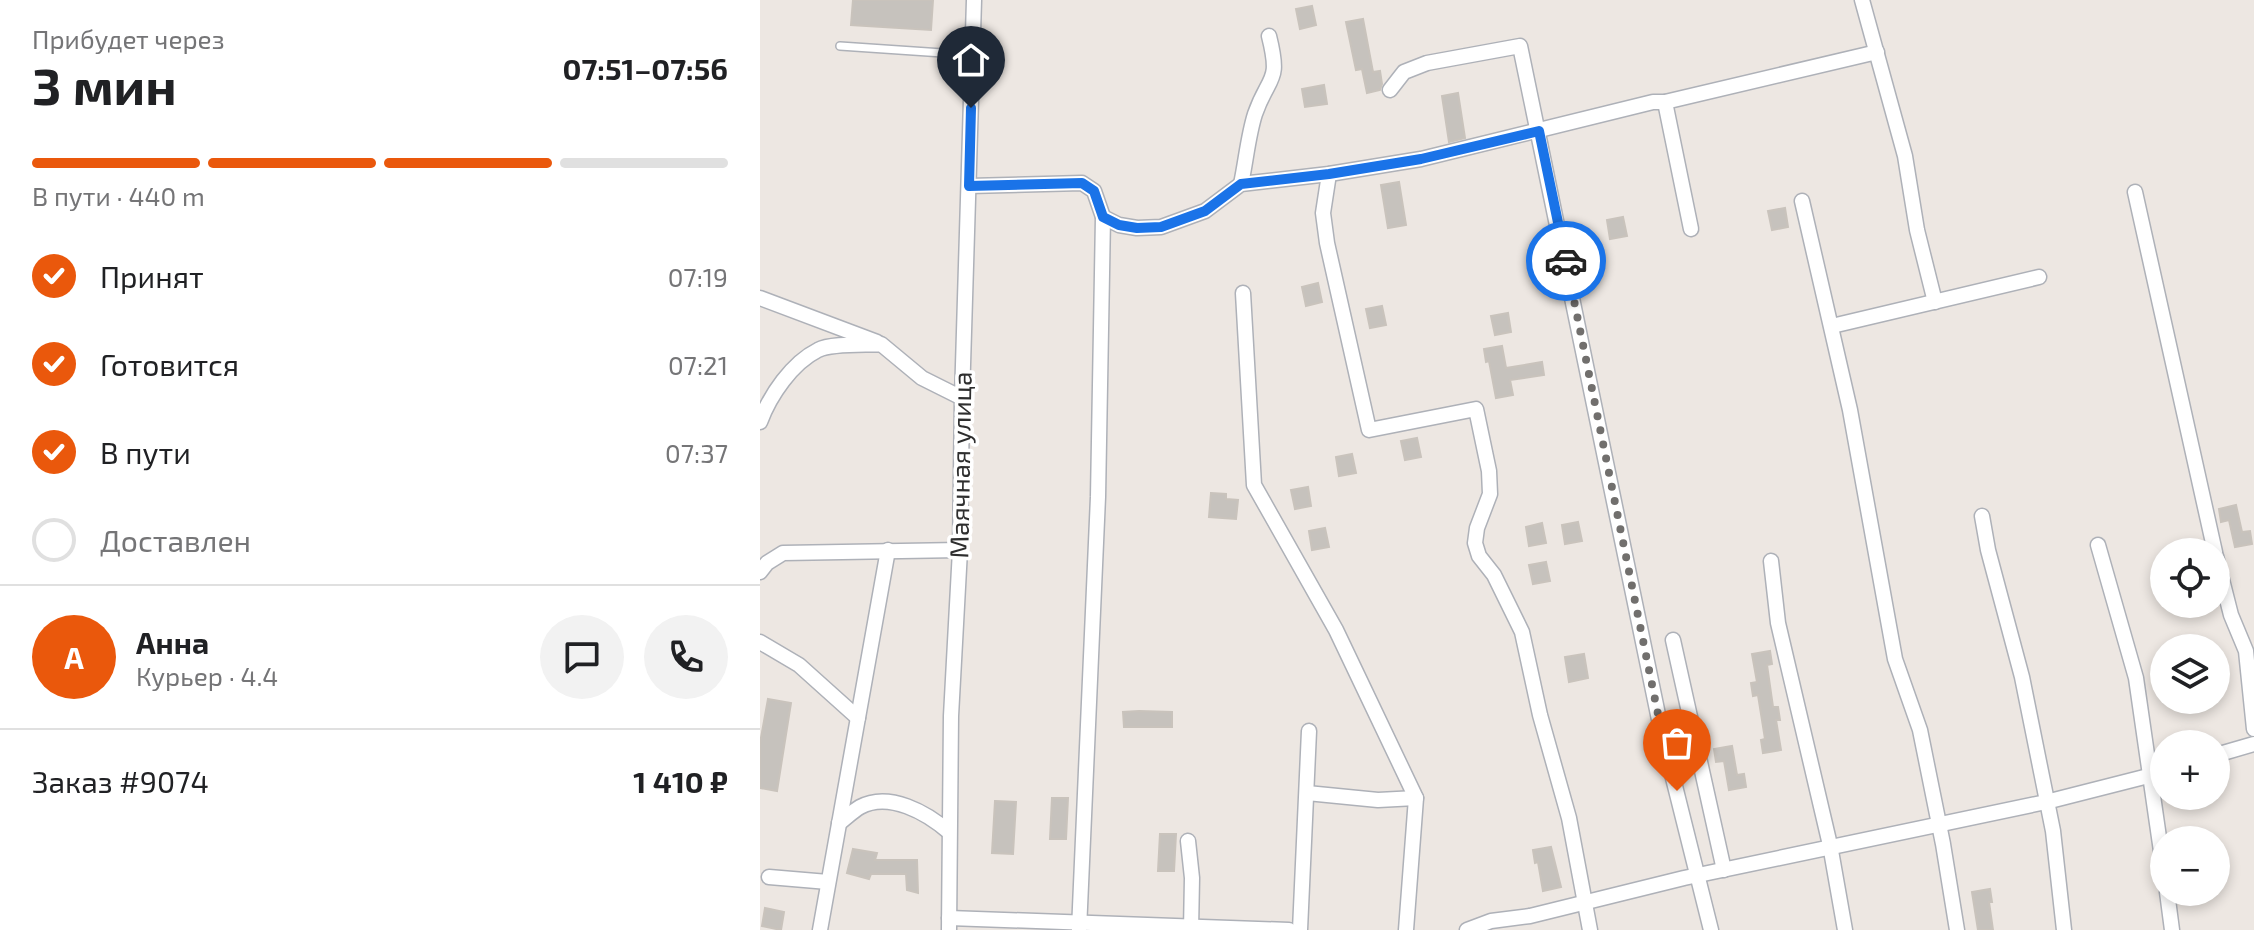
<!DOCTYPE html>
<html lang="ru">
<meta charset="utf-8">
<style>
body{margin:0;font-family:"Exo 2",sans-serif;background:#f2f2f2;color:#202124;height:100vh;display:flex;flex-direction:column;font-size:30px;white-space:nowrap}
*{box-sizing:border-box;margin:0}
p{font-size:26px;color:#757577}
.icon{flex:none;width:44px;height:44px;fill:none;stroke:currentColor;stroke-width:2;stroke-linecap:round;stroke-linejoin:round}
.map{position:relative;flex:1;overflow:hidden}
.side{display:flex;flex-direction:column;background:#fff;width:760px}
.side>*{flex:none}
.tools{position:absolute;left:1390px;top:538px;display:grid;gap:16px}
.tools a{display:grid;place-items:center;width:80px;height:80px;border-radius:50%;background:#fff;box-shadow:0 4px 12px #0003;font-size:40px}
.pin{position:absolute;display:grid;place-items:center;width:68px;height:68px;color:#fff;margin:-82px -34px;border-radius:50% 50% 50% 0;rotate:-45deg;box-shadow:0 0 8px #0007}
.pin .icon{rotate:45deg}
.courier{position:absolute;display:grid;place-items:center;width:80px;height:80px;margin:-40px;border:6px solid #1a73e8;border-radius:50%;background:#fff;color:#222;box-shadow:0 2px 10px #0007}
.overview em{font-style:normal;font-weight:700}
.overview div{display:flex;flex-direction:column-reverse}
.overview{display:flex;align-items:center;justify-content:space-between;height:136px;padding:0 32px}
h1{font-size:52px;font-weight:700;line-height:60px}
.bar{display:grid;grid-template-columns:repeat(4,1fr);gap:12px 8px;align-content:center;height:96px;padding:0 32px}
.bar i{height:10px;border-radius:6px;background:#e0e0e0}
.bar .current{background:#ea580c}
.bar p{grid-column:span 4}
.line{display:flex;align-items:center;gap:20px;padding:0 32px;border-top:2px solid #e0e0e0}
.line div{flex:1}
.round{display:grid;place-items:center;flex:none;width:84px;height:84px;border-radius:42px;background:#f2f2f2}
ol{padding:0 32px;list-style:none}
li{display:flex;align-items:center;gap:24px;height:88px}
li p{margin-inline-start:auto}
li .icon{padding:8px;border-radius:50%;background:#ea580c;color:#fff;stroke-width:4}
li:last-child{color:#757577}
li i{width:44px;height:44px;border:4px solid #e0e0e0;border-radius:50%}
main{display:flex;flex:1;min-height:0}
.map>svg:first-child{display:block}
.building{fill:#c6c2bd;stroke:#c9c3bc;stroke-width:2}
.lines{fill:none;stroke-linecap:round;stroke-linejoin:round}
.service-casing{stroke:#aeb1b8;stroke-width:10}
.minor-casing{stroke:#aeb1b8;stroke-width:17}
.service{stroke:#fff;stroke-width:7}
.minor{stroke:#fff;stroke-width:14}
.done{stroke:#716f6d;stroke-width:8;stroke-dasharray:0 14.4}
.route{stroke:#1a73e8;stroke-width:10}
.labels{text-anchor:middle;stroke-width:7;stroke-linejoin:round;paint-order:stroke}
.street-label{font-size:26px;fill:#2e2e2e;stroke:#fff}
</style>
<main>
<section class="side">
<div class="overview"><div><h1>3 мин</h1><p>Прибудет через</p></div><em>07:51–07:56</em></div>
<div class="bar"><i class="current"></i><i class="current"></i><i class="current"></i><i></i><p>В пути · 440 m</p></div>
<ol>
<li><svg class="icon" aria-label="check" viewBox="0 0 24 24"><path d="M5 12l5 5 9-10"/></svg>Принят<p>07:19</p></li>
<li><svg class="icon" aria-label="check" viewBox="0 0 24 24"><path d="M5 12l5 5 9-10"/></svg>Готовится<p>07:21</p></li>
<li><svg class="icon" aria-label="check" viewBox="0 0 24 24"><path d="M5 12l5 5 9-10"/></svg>В пути<p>07:37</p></li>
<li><i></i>Доставлен</li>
</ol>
<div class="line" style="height:144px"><b class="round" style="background:#ea580c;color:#fff">А</b><div><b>Анна</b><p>Курьер · 4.4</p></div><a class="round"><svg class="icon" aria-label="chat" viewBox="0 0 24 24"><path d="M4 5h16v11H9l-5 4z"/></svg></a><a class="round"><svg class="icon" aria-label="phone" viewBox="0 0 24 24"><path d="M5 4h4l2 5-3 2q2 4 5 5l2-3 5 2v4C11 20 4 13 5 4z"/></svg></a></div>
<div class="line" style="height:104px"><div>Заказ #9074</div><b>1 410 ₽</b></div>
</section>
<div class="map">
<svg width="1494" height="930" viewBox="0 0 1494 930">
<rect width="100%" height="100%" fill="#ede7e2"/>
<!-- building -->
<g class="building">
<path d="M 93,0 L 173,0 L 171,30 L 91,25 Z"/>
<path d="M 552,6 L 556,25 L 540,29 L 536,9 Z"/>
<path d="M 603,19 L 613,72 L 620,71 L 622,84 L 620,90 L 607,93 L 602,69 L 596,70 L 586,22 Z"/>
<path d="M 564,85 L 567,104 L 545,107 L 542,89 Z"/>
<path d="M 698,93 L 705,138 L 689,142 L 682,96 Z"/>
<path d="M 639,182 L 646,225 L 628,228 L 621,185 Z"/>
<path d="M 1025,208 L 1028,227 L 1012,230 L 1008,211 Z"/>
<path d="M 863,217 L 867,236 L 850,239 L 847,220 Z"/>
<path d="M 558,283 L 562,302 L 546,306 L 542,287 Z"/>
<path d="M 622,306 L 626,325 L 610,328 L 606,309 Z"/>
<path d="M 748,313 L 751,332 L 735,335 L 731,316 Z"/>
<path d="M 742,346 L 746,368 L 782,362 L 784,375 L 750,380 L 753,395 L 736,398 L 729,361 L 726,362 L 724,349 Z"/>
<path d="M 657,438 L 661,457 L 645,460 L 641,441 Z"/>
<path d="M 592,454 L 596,473 L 579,476 L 576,457 Z"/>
<path d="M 548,487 L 551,506 L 535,509 L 531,490 Z"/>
<path d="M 451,493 L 466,494 L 466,499 L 478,500 L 476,519 L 449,517 Z"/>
<path d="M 1476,505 L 1482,532 L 1490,531 L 1492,544 L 1475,547 L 1469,520 L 1461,522 L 1459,509 Z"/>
<path d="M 818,522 L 822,541 L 805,544 L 802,525 Z"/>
<path d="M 782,523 L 786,543 L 769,546 L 766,527 Z"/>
<path d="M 565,528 L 569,547 L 552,550 L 549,531 Z"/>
<path d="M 786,562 L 790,581 L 773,584 L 769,565 Z"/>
<path d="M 1010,651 L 1012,664 L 1007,665 L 1013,707 L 1018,707 L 1020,720 L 1016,720 L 1021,750 L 1003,753 L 1001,740 L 1005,739 L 998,695 L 993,696 L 991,683 L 997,682 L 992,654 Z"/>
<path d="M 824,654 L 828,678 L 809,682 L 805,657 Z"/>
<path d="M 8,699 L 31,703 L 17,791 L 0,788 L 0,743 Z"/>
<path d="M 379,711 L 412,712 L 412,727 L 364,727 L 363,712 Z"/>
<path d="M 972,746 L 977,775 L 984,774 L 986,787 L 969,790 L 964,761 L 956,762 L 954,749 Z"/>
<path d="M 292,798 L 308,798 L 306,839 L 290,839 Z"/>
<path d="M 235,801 L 256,802 L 253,854 L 232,853 Z"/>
<path d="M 400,834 L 416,834 L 414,871 L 398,871 Z"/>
<path d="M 791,847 L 801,887 L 783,891 L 778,862 L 775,863 L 773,850 Z"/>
<path d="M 93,849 L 117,853 L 115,860 L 157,860 L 158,893 L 147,890 L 146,874 L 111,874 L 109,879 L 87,873 Z"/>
<path d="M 1230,889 L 1232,902 L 1229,902 L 1233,930 L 1218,930 L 1212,892 Z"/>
<path d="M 5,908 L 24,912 L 21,930 L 2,926 Z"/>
</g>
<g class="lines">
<defs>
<path id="service" d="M 80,46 L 212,55"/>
<g id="minor">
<path d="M 1102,0 L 1145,156 L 1157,230 L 1175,302"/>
<path d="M 630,90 L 644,72 L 667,63 L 760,46 L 902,734 L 951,930"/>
<path d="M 905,102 L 931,229"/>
<path d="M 569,174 L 563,213 L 567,243 L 609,430 L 716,409 L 729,471 L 730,494 L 717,528 L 715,543 L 719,556 L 734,575 L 762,632 L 780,715 L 809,818 L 830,930"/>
<path d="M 481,184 C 486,161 488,136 495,114 C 509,74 521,84 509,36"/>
<path d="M 209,186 L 322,183 L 334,191 L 343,217 L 338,497 L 319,930"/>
<path d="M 1375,192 L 1455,552"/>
<path d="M 1042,201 L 1090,410 L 1135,659 L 1160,730 L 1183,844 L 1197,930"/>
<path d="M 343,217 L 359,225 L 377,228 L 401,227 L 445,211 L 481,184 L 569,174 L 661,159 L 893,102 L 905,102 L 1117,52"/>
<path d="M 483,293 L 494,485 L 576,630 L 656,798 L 646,930"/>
<path d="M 0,298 L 117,342"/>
<path d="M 1072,326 L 1279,277"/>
<path d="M 0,422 C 10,395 32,363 58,350 C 71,343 105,345 121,344 L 162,378 L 202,398"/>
<path d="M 1222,516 L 1228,550 L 1262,677 L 1293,831 L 1304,930"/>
<path d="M 1338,545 L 1376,678 L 1404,872"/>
<path d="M 1456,556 L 1471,615 L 1486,651 L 1494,729"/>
<path d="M 1011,561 L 1018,623 L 1070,845 L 1085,930"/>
<path d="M 0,572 L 7,563 L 23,553 L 200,550"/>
<path d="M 913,640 L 964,870"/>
<path d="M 0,642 L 39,665 L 98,718"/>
<path d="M 1456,755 L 1494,744"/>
<path d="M 547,793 L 618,800 L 656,798"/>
<path d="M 79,823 C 86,818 93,811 100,807 C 129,791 167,813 189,832"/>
<path d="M 428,841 L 432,878 L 431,930"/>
<path d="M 9,877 L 68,882"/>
<path d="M 1407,892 L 1412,930"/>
<path d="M 189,918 L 529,930"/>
<path d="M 60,930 L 128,550"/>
<path d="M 189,930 L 191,716 L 200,550 L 202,398 L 214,0"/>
<path d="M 540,930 L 549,731"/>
<path d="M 707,930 L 731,921 L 770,916 L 924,878 L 1286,802 L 1404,772"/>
</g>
</defs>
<!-- service casing -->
<use href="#service" class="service-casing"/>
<!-- minor casing -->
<use href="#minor" class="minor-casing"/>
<!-- service -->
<use href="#service" class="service"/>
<!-- minor -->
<use href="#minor" class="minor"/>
</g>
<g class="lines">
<!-- done -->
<path class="done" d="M 806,261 L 902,734 L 917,791"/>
<!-- route -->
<path class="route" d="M 211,108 L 209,186 L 322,183 L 334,191 L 343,217 L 359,225 L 377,228 L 401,227 L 445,211 L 481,184 L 569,174 L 661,159 L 779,131 L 806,261"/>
</g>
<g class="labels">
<!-- street labels -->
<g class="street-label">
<text transform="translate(201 465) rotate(-89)" y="9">Маячная улица</text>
</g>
</g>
</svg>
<div class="tools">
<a><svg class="icon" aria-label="locate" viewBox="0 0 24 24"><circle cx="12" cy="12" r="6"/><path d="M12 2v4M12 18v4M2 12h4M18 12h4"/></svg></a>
<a><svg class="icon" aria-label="layers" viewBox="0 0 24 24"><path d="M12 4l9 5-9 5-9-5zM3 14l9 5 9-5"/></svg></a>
<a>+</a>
<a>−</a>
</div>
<div class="pin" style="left:917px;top:791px;background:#ea580c"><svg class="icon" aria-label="bag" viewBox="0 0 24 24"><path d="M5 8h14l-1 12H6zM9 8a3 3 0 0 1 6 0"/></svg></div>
<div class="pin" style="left:211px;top:108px;background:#1f2937"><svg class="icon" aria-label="home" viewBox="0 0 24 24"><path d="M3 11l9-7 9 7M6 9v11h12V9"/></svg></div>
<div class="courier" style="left:806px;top:261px"><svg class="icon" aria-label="car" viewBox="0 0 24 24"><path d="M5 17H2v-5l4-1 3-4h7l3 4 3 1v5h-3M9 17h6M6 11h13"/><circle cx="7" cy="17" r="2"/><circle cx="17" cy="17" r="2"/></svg></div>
</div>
</main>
